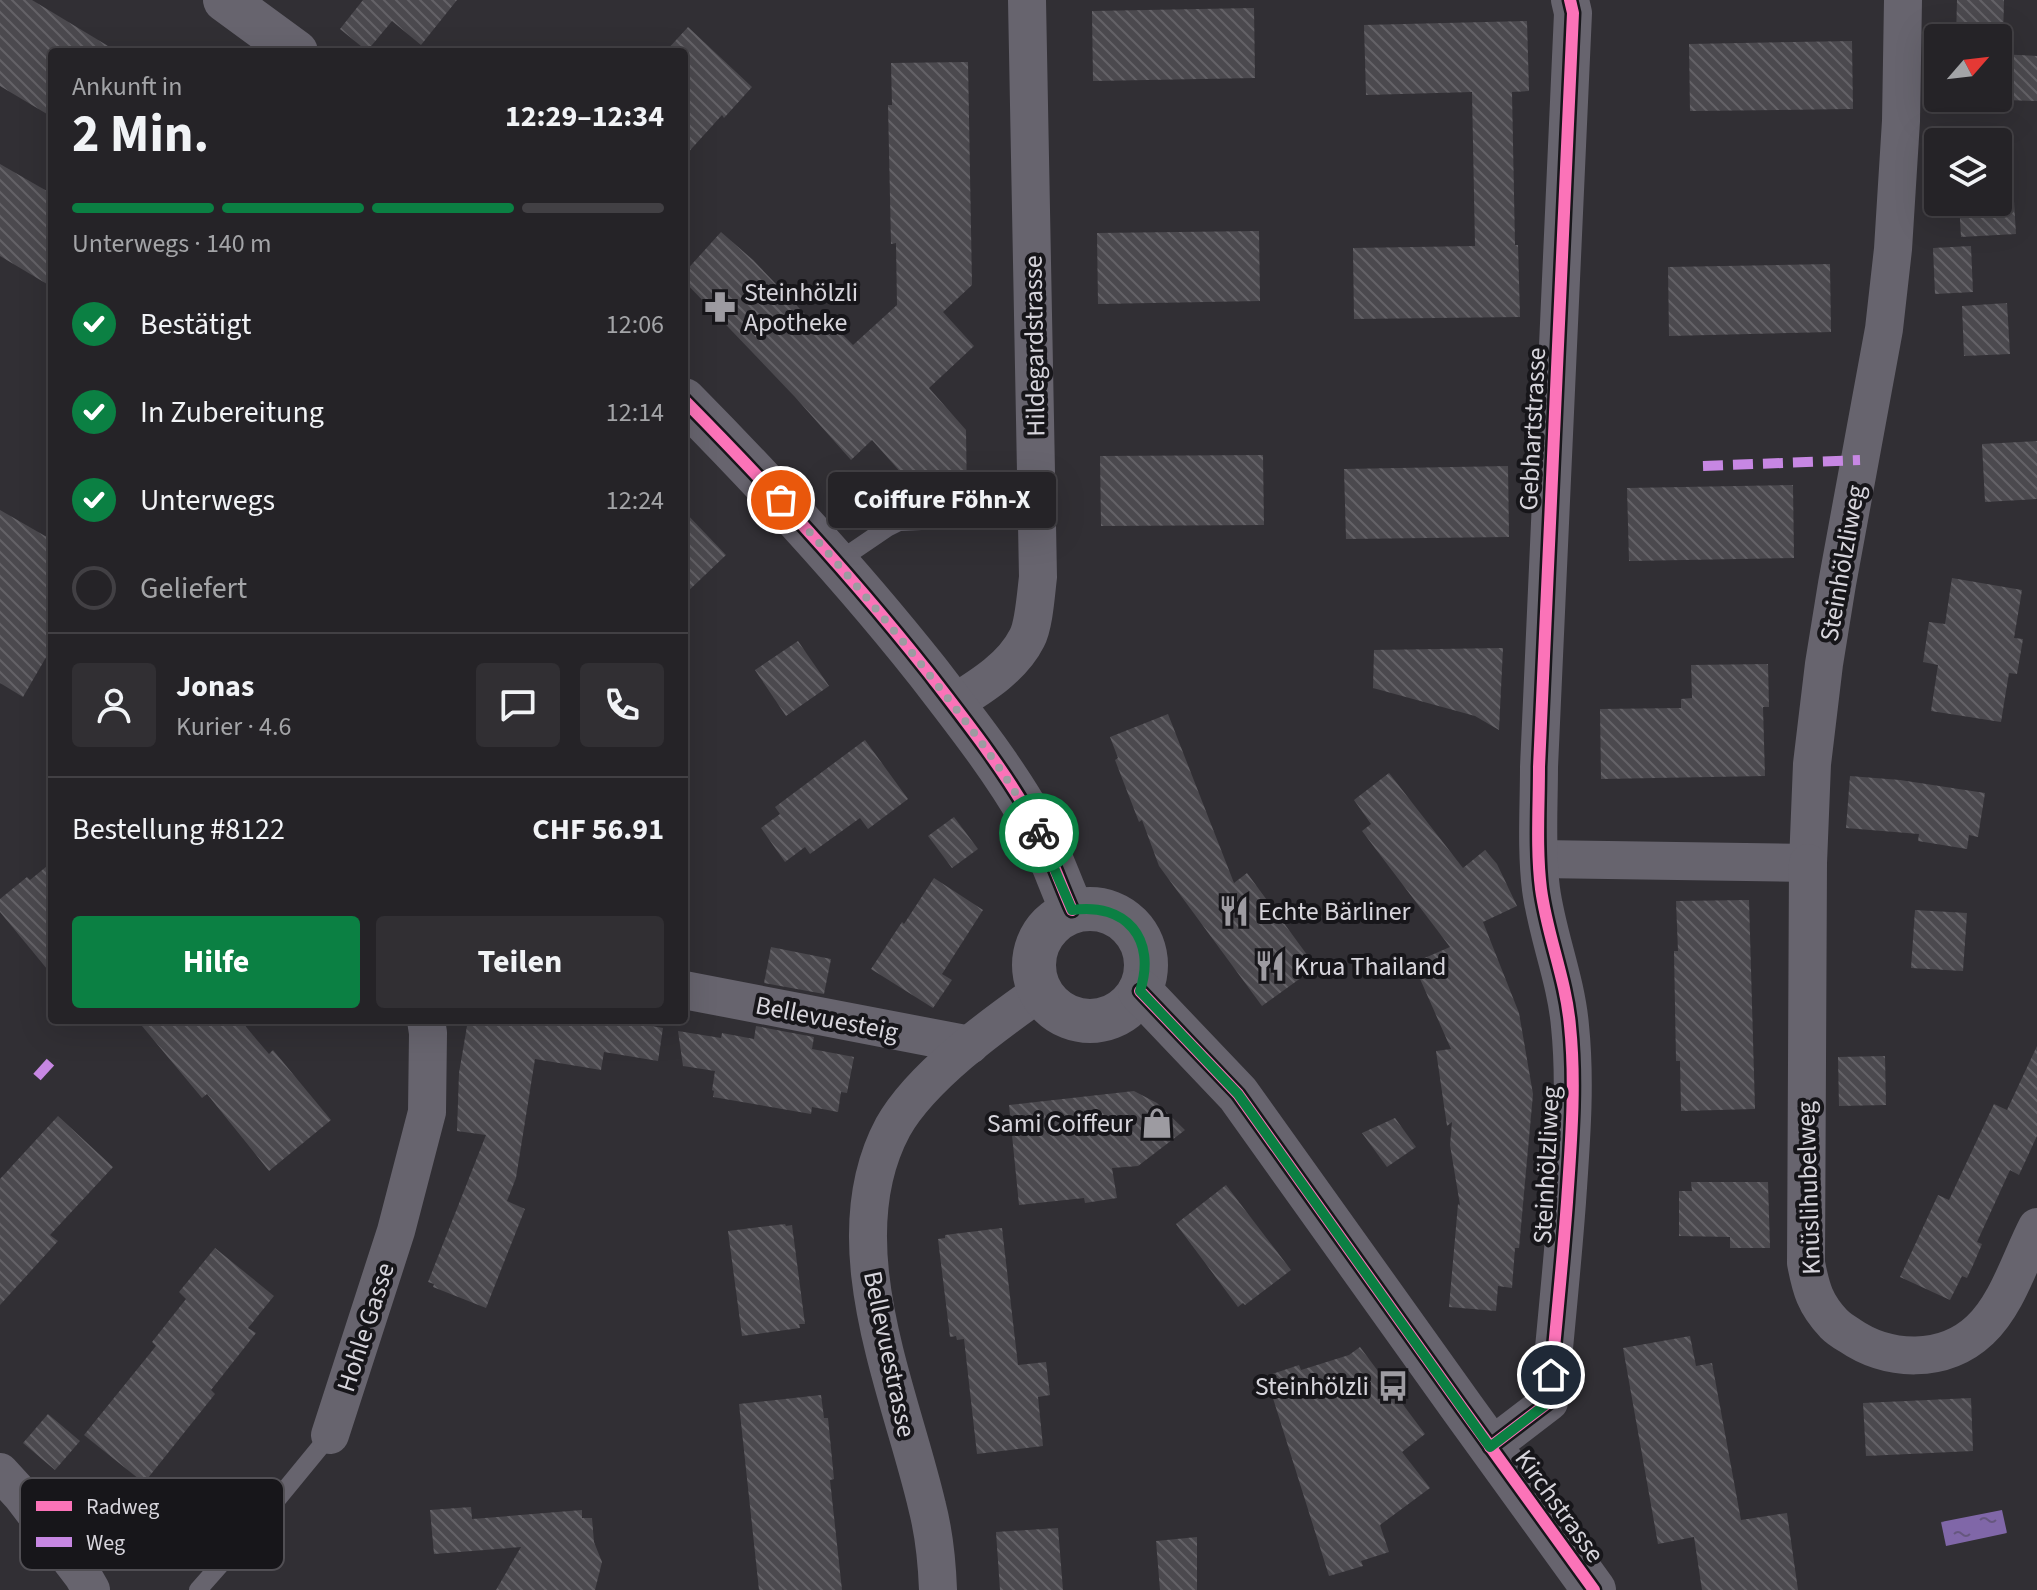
<!DOCTYPE html>
<html lang="de">
<meta charset="utf-8">
<style>
body{margin:0;font-family:"Source Sans 3",sans-serif;background:#312f33;color:#f1f3f6;height:100vh;display:flex;flex-direction:column;font-size:30px;white-space:nowrap}
*{box-sizing:border-box;margin:0}
p{font-size:26px;color:#a3a4a7}
.icon{flex:none;width:44px;height:44px;fill:none;stroke:currentColor;stroke-width:2;stroke-linecap:round;stroke-linejoin:round}
.map{position:relative;flex:1;overflow:hidden}
.drawer{position:absolute;left:48px;top:48px;width:640px;height:976px;display:flex;flex-direction:column;background:#252327;border-radius:8px;box-shadow:0 8px 32px #0002,0 0 0 2px #424044}
.drawer>*{flex:none}
.needle{width:52px;rotate:62deg}
.buttons{position:absolute;left:1924px;top:24px;display:grid;gap:16px}
.buttons a{display:grid;place-items:center;width:88px;height:88px;border-radius:8px;background:#252327;box-shadow:0 8px 32px #0002,0 0 0 2px #424044;font-size:40px}
.pin{position:absolute;display:grid;place-items:center;width:68px;height:68px;color:#fff;margin:-34px;border:4px solid #fff;border-radius:50%;box-shadow:0 2px 8px #0007}
.courier{position:absolute;display:grid;place-items:center;width:80px;height:80px;margin:-40px;border:6px solid #0b8043;border-radius:50%;background:#fff;color:#222;box-shadow:0 2px 10px #0007}
.bubble{position:absolute;height:56px;border-radius:8px;background:#252327;box-shadow:0 8px 32px #0002,0 0 0 2px #424044;font-size:26px;font-weight:700;line-height:56px;text-align:center}
.overview em{font-style:normal;font-weight:700}
.overview div{display:flex;flex-direction:column-reverse}
.overview{display:flex;align-items:center;justify-content:space-between;height:136px;padding:0 24px}
h1{font-size:52px;font-weight:700;line-height:60px}
.bar{display:grid;grid-template-columns:repeat(4,1fr);gap:12px 8px;align-content:center;height:96px;padding:0 24px}
.bar i{height:10px;border-radius:6px;background:#424044}
.bar .on{background:#0b8043}
.bar p{grid-column:span 4}
.line{display:flex;align-items:center;gap:20px;padding:0 24px;border-top:2px solid #424044}
.line div{flex:1}
.round{display:grid;place-items:center;flex:none;width:84px;height:84px;border-radius:8px;background:#312f33}
ol{padding:0 24px;list-style:none}
li{display:flex;align-items:center;gap:24px;height:88px}
li p{margin-inline-start:auto}
li .icon{padding:8px;border-radius:50%;background:#0b8043;color:#fff;stroke-width:4}
li:last-child{color:#a3a4a7}
li i{width:44px;height:44px;border:4px solid #424044;border-radius:50%}
.cta{display:flex;gap:16px;margin-top:auto;padding:16px 24px}
.cta a{flex:1;height:92px;border-radius:8px;background:#0b8043;color:#fff;font-size:32px;font-weight:700;line-height:92px;text-align:center}
.cta a+a{background:#312f33;color:#f1f3f6}
.map>svg:first-child{display:block}
.water{fill:url(#water-ripples)}
.building{fill:url(#building-back-hatch)}
.lines{fill:none;stroke-linecap:round;stroke-linejoin:round}
.service{stroke:#67646e;stroke-width:18}
.minor{stroke:#67646e;stroke-width:38}
.tertiary{stroke:#67646e;stroke-width:44}
.quiet{stroke:#c787e3;stroke-width:10;stroke-dasharray:20 10;stroke-linecap:butt}
.cycleway-casing{stroke:#17161a;stroke-width:17}
.cycleway{stroke:#fb73b8;stroke-width:12}
.done{stroke:#9d9ba1;stroke-width:8;stroke-dasharray:0 14.4}
.route{stroke:#0b8043;stroke-width:10}
.labels{text-anchor:middle;stroke-width:8;stroke-linejoin:round;paint-order:stroke}
.poi-label{font-size:26px;fill:#d7d5dc;stroke:#17161a;text-anchor:start}
.street-label{font-size:26px;fill:#d7d5dc;stroke:#17161a}
.key{fill:#17161a;stroke:#514f54;stroke-width:2}
.key-label{font-size:22px;fill:#d7d5dc}
</style>
<div class="map">
<svg width="2037" height="1590" viewBox="0 0 2037 1590">
<defs>
<pattern id="water-ripples" width="26" height="14" patternUnits="userSpaceOnUse" patternTransform="scale(2)"><rect width="26" height="14" fill="#8067a8"/><path d="M2 4q2-2 4 0t4 0M15 11q2-2 4 0t4 0" fill="none" stroke="#66577f"/></pattern>
<pattern id="building-back-hatch" width="6" height="6" patternUnits="userSpaceOnUse" patternTransform="scale(2)"><rect width="6" height="6" fill="#4b494e"/><path d="M-1 5l2 2M0 0l6 6M5-1l2 2" fill="none" stroke="#646267"/></pattern>
</defs>
<rect width="100%" height="100%" fill="#312f34"/>
<!-- water -->
<path class="water" d="M 2002,1510 L 2007,1533 L 1946,1546 L 1941,1522 Z"/>
<!-- building -->
<g class="building">
<path d="M 0,0 L 32,0 L 118,52 L 52,52 L 52,117 L 0,86 Z"/>
<path d="M 363,0 L 457,0 L 421,45 L 392,21 L 367,51 L 340,29 Z"/>
<path d="M 1957,0 L 2004,0 L 2003,38 L 1956,38 Z"/>
<path d="M 1254,8 L 1255,78 L 1093,81 L 1092,11 Z"/>
<path d="M 1527,21 L 1529,91 L 1512,92 L 1515,245 L 1518,245 L 1520,317 L 1354,319 L 1353,248 L 1475,246 L 1472,92 L 1366,95 L 1364,25 Z"/>
<path d="M 688,27 L 752,87 L 724,118 L 722,115 L 684,157 L 684,52 L 666,51 Z"/>
<path d="M 1852,41 L 1853,109 L 1690,111 L 1689,44 Z"/>
<path d="M 1998,54 L 2037,56 L 2037,101 L 1978,99 L 1998,98 Z"/>
<path d="M 968,62 L 972,285 L 943,312 L 974,346 L 929,388 L 966,430 L 967,507 L 912,509 L 911,484 L 872,440 L 851,460 L 795,397 L 684,281 L 684,273 L 721,232 L 753,260 L 818,328 L 827,319 L 853,345 L 897,305 L 896,243 L 891,244 L 888,105 L 892,105 L 891,63 Z"/>
<path d="M 0,164 L 52,194 L 52,287 L 0,256 Z"/>
<path d="M 1959,202 L 2014,202 L 2016,234 L 1961,237 Z"/>
<path d="M 1259,231 L 1260,301 L 1098,304 L 1097,233 Z"/>
<path d="M 1971,246 L 1973,292 L 1935,294 L 1933,248 Z"/>
<path d="M 1830,264 L 1831,332 L 1669,336 L 1668,267 Z"/>
<path d="M 2007,303 L 2010,354 L 1964,356 L 1962,306 Z"/>
<path d="M 2037,441 L 2037,499 L 1985,502 L 1982,444 Z"/>
<path d="M 1263,455 L 1264,525 L 1101,526 L 1100,456 Z"/>
<path d="M 1508,466 L 1509,537 L 1346,539 L 1344,469 Z"/>
<path d="M 1793,485 L 1794,558 L 1629,561 L 1627,488 Z"/>
<path d="M 0,510 L 52,540 L 52,647 L 23,697 L 0,683 Z"/>
<path d="M 684,511 L 726,555 L 684,595 Z"/>
<path d="M 1952,578 L 2022,590 L 2014,638 L 2023,639 L 2017,674 L 2009,673 L 2001,722 L 1931,711 L 1938,665 L 1923,662 L 1929,622 L 1945,624 Z"/>
<path d="M 798,641 L 829,686 L 786,716 L 755,670 Z"/>
<path d="M 1503,648 L 1499,730 L 1475,716 L 1373,688 L 1374,650 Z"/>
<path d="M 1768,664 L 1769,707 L 1763,707 L 1765,776 L 1601,779 L 1600,709 L 1681,708 L 1681,699 L 1692,698 L 1691,665 Z"/>
<path d="M 1168,714 L 1234,883 L 1247,873 L 1316,967 L 1262,1006 L 1159,866 L 1142,820 L 1139,822 L 1115,760 L 1118,758 L 1110,737 Z"/>
<path d="M 865,740 L 908,799 L 868,829 L 860,818 L 810,854 L 805,847 L 785,862 L 761,828 L 780,814 L 775,807 Z"/>
<path d="M 1389,773 L 1463,868 L 1485,850 L 1497,864 L 1517,906 L 1483,922 L 1519,1013 L 1533,1094 L 1519,1248 L 1515,1248 L 1512,1288 L 1498,1286 L 1496,1311 L 1449,1307 L 1458,1204 L 1460,1205 L 1450,1145 L 1452,1122 L 1447,1126 L 1436,1051 L 1451,1049 L 1413,963 L 1450,947 L 1362,831 L 1371,824 L 1354,800 Z"/>
<path d="M 1850,776 L 1900,780 L 1985,793 L 1978,837 L 1969,835 L 1967,849 L 1918,841 L 1919,834 L 1846,828 Z"/>
<path d="M 954,817 L 978,849 L 952,868 L 928,836 Z"/>
<path d="M 52,862 L 52,975 L 0,912 L 0,899 L 27,877 L 30,880 Z"/>
<path d="M 934,878 L 983,910 L 942,974 L 952,980 L 933,1008 L 871,969 L 902,922 L 904,924 Z"/>
<path d="M 1749,900 L 1755,1109 L 1681,1111 L 1680,1061 L 1676,1061 L 1674,951 L 1678,951 L 1676,901 Z"/>
<path d="M 1915,910 L 1967,913 L 1963,971 L 1911,968 Z"/>
<path d="M 771,947 L 831,959 L 824,994 L 764,983 Z"/>
<path d="M 137,1020 L 240,1020 L 269,1054 L 273,1050 L 331,1120 L 269,1171 L 207,1094 L 202,1098 Z"/>
<path d="M 468,1020 L 617,1020 L 663,1028 L 658,1061 L 604,1052 L 601,1070 L 535,1059 L 516,1178 L 507,1201 L 525,1209 L 486,1308 L 433,1287 L 434,1284 L 428,1282 L 486,1135 L 457,1131 L 459,1073 Z"/>
<path d="M 756,1026 L 814,1037 L 812,1049 L 854,1057 L 847,1093 L 841,1092 L 838,1112 L 812,1107 L 811,1114 L 713,1097 L 714,1091 L 712,1090 L 715,1071 L 683,1066 L 678,1031 L 721,1038 L 722,1033 L 754,1039 Z"/>
<path d="M 2037,1046 L 2037,1136 L 2019,1175 L 2010,1170 L 1977,1242 L 1982,1244 L 1974,1263 L 1967,1278 L 1962,1276 L 1950,1300 L 1900,1277 L 1938,1195 L 1949,1200 L 1994,1104 L 2007,1110 Z"/>
<path d="M 1885,1056 L 1886,1105 L 1839,1106 L 1838,1057 Z"/>
<path d="M 1134,1091 L 1157,1103 L 1185,1130 L 1138,1166 L 1112,1168 L 1117,1198 L 1085,1203 L 1084,1198 L 1019,1205 L 1009,1105 Z"/>
<path d="M 58,1116 L 113,1167 L 50,1235 L 58,1241 L 0,1305 L 0,1179 Z"/>
<path d="M 1395,1118 L 1416,1147 L 1387,1167 L 1362,1133 Z"/>
<path d="M 1691,1182 L 1768,1182 L 1770,1248 L 1730,1248 L 1730,1237 L 1679,1236 L 1679,1191 L 1692,1191 Z"/>
<path d="M 1226,1185 L 1291,1270 L 1245,1305 L 1243,1303 L 1238,1307 L 1176,1224 Z"/>
<path d="M 785,1224 L 786,1226 L 792,1225 L 805,1324 L 799,1324 L 800,1328 L 742,1336 L 728,1231 Z"/>
<path d="M 1002,1228 L 1018,1365 L 1046,1362 L 1050,1395 L 1038,1397 L 1043,1446 L 977,1454 L 964,1339 L 957,1340 L 956,1336 L 950,1337 L 938,1239 L 945,1238 L 945,1235 Z"/>
<path d="M 215,1248 L 274,1296 L 248,1328 L 256,1333 L 211,1390 L 215,1394 L 144,1483 L 84,1435 L 156,1346 L 152,1342 L 186,1299 L 179,1292 Z"/>
<path d="M 1690,1336 L 1696,1366 L 1712,1363 L 1741,1520 L 1787,1513 L 1798,1590 L 1702,1590 L 1694,1537 L 1658,1544 L 1623,1348 Z"/>
<path d="M 1360,1347 L 1425,1434 L 1402,1452 L 1430,1488 L 1380,1525 L 1389,1552 L 1361,1561 L 1363,1566 L 1329,1576 L 1266,1376 L 1299,1365 L 1301,1370 L 1349,1355 Z"/>
<path d="M 821,1395 L 824,1418 L 828,1418 L 834,1479 L 830,1480 L 842,1590 L 759,1590 L 739,1404 Z"/>
<path d="M 1971,1398 L 1973,1451 L 1866,1456 L 1863,1403 Z"/>
<path d="M 48,1414 L 80,1441 L 55,1470 L 23,1443 Z"/>
<path d="M 471,1507 L 472,1519 L 582,1510 L 582,1518 L 592,1518 L 594,1542 L 602,1562 L 595,1590 L 496,1590 L 521,1547 L 434,1554 L 430,1510 Z"/>
<path d="M 1058,1528 L 1063,1590 L 1000,1590 L 996,1532 Z"/>
<path d="M 1197,1537 L 1197,1590 L 1160,1590 L 1156,1541 Z"/>
</g>
<g class="lines">
<!-- service -->
<g class="service">
<path d="M 837,562 L 887,528 L 899,522 L 1037,516"/>
<path d="M 198,1590 L 266,1513 L 330,1435"/>
</g>
<!-- minor -->
<g class="minor">
<path d="M 953,704 C 980,687 1012,668 1027,638 C 1034,625 1036,593 1038,577 L 1027,0"/>
<path d="M 1539,859 L 1808,863 L 1812,764 L 1824,664 L 1837,584 L 1884,329 L 1893,249 L 1901,121 L 1903,0"/>
<path d="M 1808,863 L 1806,1263 C 1811,1289 1815,1304 1834,1324 C 1838,1328 1844,1332 1849,1335 C 1888,1362 1944,1364 1980,1330 C 2007,1305 2020,1260 2037,1227"/>
<path d="M 684,990 L 970,1045"/>
<path d="M 330,1435 L 396,1231 L 427,1112 L 428,1033 L 426,1020"/>
<path d="M 1490,1447 L 1549,1402 C 1555,1335 1562,1269 1567,1202 C 1571,1143 1576,1084 1570,1026 C 1566,979 1547,935 1541,889 C 1536,849 1539,807 1539,767 L 1573,13 L 1570,0"/>
<path d="M 0,1472 L 22,1496 L 83,1576 L 91,1590"/>
<path d="M 938,1590 C 937,1562 934,1533 927,1506 C 900,1390 831,1242 893,1127 C 921,1077 993,1025 1040,992"/>
</g>
<!-- tertiary -->
<g class="tertiary">
<path d="M 225,0 L 296,52"/>
<path d="M 684,400 C 770,487 852,576 928,672 C 965,720 1003,768 1033,821 C 1049,850 1059,881 1072,910"/>
<circle cx="1090" cy="965" r="56"/>
<path d="M 1140,991 L 1238,1094 L 1463,1409 L 1594,1590"/>
</g>
<!-- quiet -->
<g class="quiet">
<path d="M 1703,466 L 1860,460"/>
<path d="M 37,1077 L 57,1055"/>
</g>
<defs>
<g id="cycleway">
<path d="M 684,400 C 770,487 852,576 928,672 C 965,720 1003,768 1033,821 C 1049,850 1059,881 1072,910"/>
<path d="M 1140,991 L 1238,1094 L 1463,1409 L 1594,1590"/>
<path d="M 1490,1447 L 1549,1402 C 1555,1335 1562,1269 1567,1202 C 1571,1143 1576,1084 1570,1026 C 1566,979 1547,935 1541,889 C 1536,849 1539,807 1539,767 L 1573,13 L 1570,0"/>
</g>
</defs>
<!-- cycleway casing -->
<use href="#cycleway" class="cycleway-casing"/>
<!-- cycleway -->
<use href="#cycleway" class="cycleway"/>
</g>
<g class="lines">
<!-- done -->
<path class="done" d="M 781,500 C 834,559 886,619 935,682 C 973,730 1010,779 1039,833"/>
<!-- route -->
<path class="route" d="M 1039,833 L 1072,910 C 1126,902 1157,939 1140,991 L 1238,1094 L 1490,1447 L 1549,1402 L 1551,1375"/>
</g>
<!-- icons -->
<defs>
<symbol id="pharmacy-bare" viewBox="-9 -9 18 18"><path d="M-2-6h4v4h4v4h-4v4h-4v-4h-4v-4h4Z" fill="#9d9ba1" stroke="#17161a" stroke-width="2.5" paint-order="stroke"/></symbol>
<symbol id="restaurant-bare" viewBox="-9 -9 18 18"><path d="M-5-6h1v4h1v-4h1v4h1v-4h1v5L-1.5 .5V6h-2V.5L-5-1ZM5-6V6H3V1.5H1.5Q1.5-4 5-6Z" fill="#9d9ba1" stroke="#17161a" stroke-width="2.5" paint-order="stroke"/></symbol>
<symbol id="shop-bare" viewBox="-9 -9 18 18"><path d="M-5-2.5h2.3a2.7 3.5 0 0 1 5.4 0H5L5.5 6h-11ZM-1.5-2.5h3a1.5 2.3 0 0 0-3 0Z" fill="#9d9ba1" stroke="#17161a" stroke-width="2.5" paint-order="stroke"/></symbol>
<symbol id="bus-bare" viewBox="-9 -9 18 18"><path d="M-5-6H5V4H4V6H2V4H-2V6H-4V4H-5ZM-3.5-4V0h7V-4ZM-3.5 1.2v1.5H-2V1.2ZM2 1.2v1.5H3.5V1.2Z" fill="#9d9ba1" stroke="#17161a" stroke-width="2.5" paint-order="stroke"/></symbol>
</defs>
<g fill-rule="evenodd">
<use href="#pharmacy-bare" x="698" y="285" width="44" height="44"/>
<use href="#restaurant-bare" x="1212" y="889" width="44" height="44"/>
<use href="#restaurant-bare" x="1248" y="944" width="44" height="44"/>
<use href="#shop-bare" x="1135" y="1101" width="44" height="44"/>
<use href="#bus-bare" x="1371" y="1364" width="44" height="44"/>
</g>
<g class="labels">
<!-- poi labels -->
<g class="poi-label">
<text x="744" y="301">Steinhölzli<tspan x="744" dy="30">Apotheke</tspan></text>
<text x="1258" y="920">Echte Bärliner</text>
<text x="1294" y="975">Krua Thailand</text>
<text x="1133" y="1132" text-anchor="end">Sami Coiffeur</text>
<text x="1369" y="1395" text-anchor="end">Steinhölzli</text>
</g>
<!-- street labels -->
<g class="street-label">
<text transform="translate(1034 346) rotate(-91)" y="9">Hildegardstrasse</text>
<text transform="translate(1532 429) rotate(-87)" y="9">Gebhartstrasse</text>
<text transform="translate(1842 563) rotate(-80)" y="9">Steinhölzliweg</text>
<text transform="translate(827 1018) rotate(11)" y="9">Bellevuesteig</text>
<text transform="translate(1546 1165) rotate(-87)" y="9">Steinhölzliweg</text>
<text transform="translate(1808 1188) rotate(-92)" y="9">Knüslihubelweg</text>
<text transform="translate(365 1327) rotate(-72)" y="9">Hohle Gasse</text>
<text transform="translate(890 1354) rotate(78)" y="9">Bellevuestrasse</text>
<text transform="translate(1560 1506) rotate(54)" y="9">Kirchstrasse</text>
</g>
</g>
<!-- legend -->
<rect x="20" y="1478" width="264" height="92" rx="12" class="key"/>
<rect x="36" y="1501" width="36" height="10" fill="#fb73b8"/>
<rect x="36" y="1537" width="36" height="10" fill="#c787e3"/>
<g class="key-label">
<text x="86" y="1514">Radweg</text>
<text x="86" y="1550">Weg</text>
</g>
</svg>
<div class="buttons">
<a><svg class="needle" viewBox="-14 -14 28 28"><path d="M0-13l5 13h-10z" fill="#e53935"/><path d="M0 13l5-13h-10z" fill="#a3a4a7"/></svg></a>
<a><svg class="icon" aria-label="layers" viewBox="0 0 24 24"><path d="M12 4l9 5-9 5-9-5zM3 14l9 5 9-5"/></svg></a>
</div>
<div class="pin" style="left:781px;top:500px;background:#ea580c"><svg class="icon" aria-label="bag" viewBox="0 0 24 24"><path d="M5 8h14l-1 12H6zM9 8a3 3 0 0 1 6 0"/></svg></div>
<div class="pin" style="left:1551px;top:1375px;background:#1f2937"><svg class="icon" aria-label="home" viewBox="0 0 24 24"><path d="M3 11l9-7 9 7M6 9v11h12V9"/></svg></div>
<div class="courier" style="left:1039px;top:833px"><svg class="icon" aria-label="bike" viewBox="0 0 24 24"><circle cx="6" cy="16" r="4"/><circle cx="18" cy="16" r="4"/><path d="M6 16l4-8h5l3 8M10 8l3 8H6M13 5h3"/></svg></div>
<div class="bubble" style="left:828px;top:472px;width:228px">Coiffure Föhn-X</div>
<section class="drawer">
<div class="overview"><div><h1>2 Min.</h1><p>Ankunft in</p></div><em>12:29–12:34</em></div>
<div class="bar"><i class="on"></i><i class="on"></i><i class="on"></i><i></i><p>Unterwegs · 140 m</p></div>
<ol>
<li><svg class="icon" aria-label="check" viewBox="0 0 24 24"><path d="M5 12l5 5 9-10"/></svg>Bestätigt<p>12:06</p></li>
<li><svg class="icon" aria-label="check" viewBox="0 0 24 24"><path d="M5 12l5 5 9-10"/></svg>In Zubereitung<p>12:14</p></li>
<li><svg class="icon" aria-label="check" viewBox="0 0 24 24"><path d="M5 12l5 5 9-10"/></svg>Unterwegs<p>12:24</p></li>
<li><i></i>Geliefert</li>
</ol>
<div class="line" style="height:144px"><a class="round"><svg class="icon" aria-label="person" viewBox="0 0 24 24"><circle cx="12" cy="8" r="4"/><path d="M4 21q1-7 8-7t8 7"/></svg></a><div><b>Jonas</b><p>Kurier · 4.6</p></div><a class="round"><svg class="icon" aria-label="chat" viewBox="0 0 24 24"><path d="M4 5h16v11H9l-5 4z"/></svg></a><a class="round"><svg class="icon" aria-label="phone" viewBox="0 0 24 24"><path d="M5 4h4l2 5-3 2q2 4 5 5l2-3 5 2v4C11 20 4 13 5 4z"/></svg></a></div>
<div class="line" style="height:104px"><div>Bestellung #8122</div><b>CHF 56.91</b></div>
<div class="cta"><a>Hilfe</a><a>Teilen</a></div>
</section>
</div>
